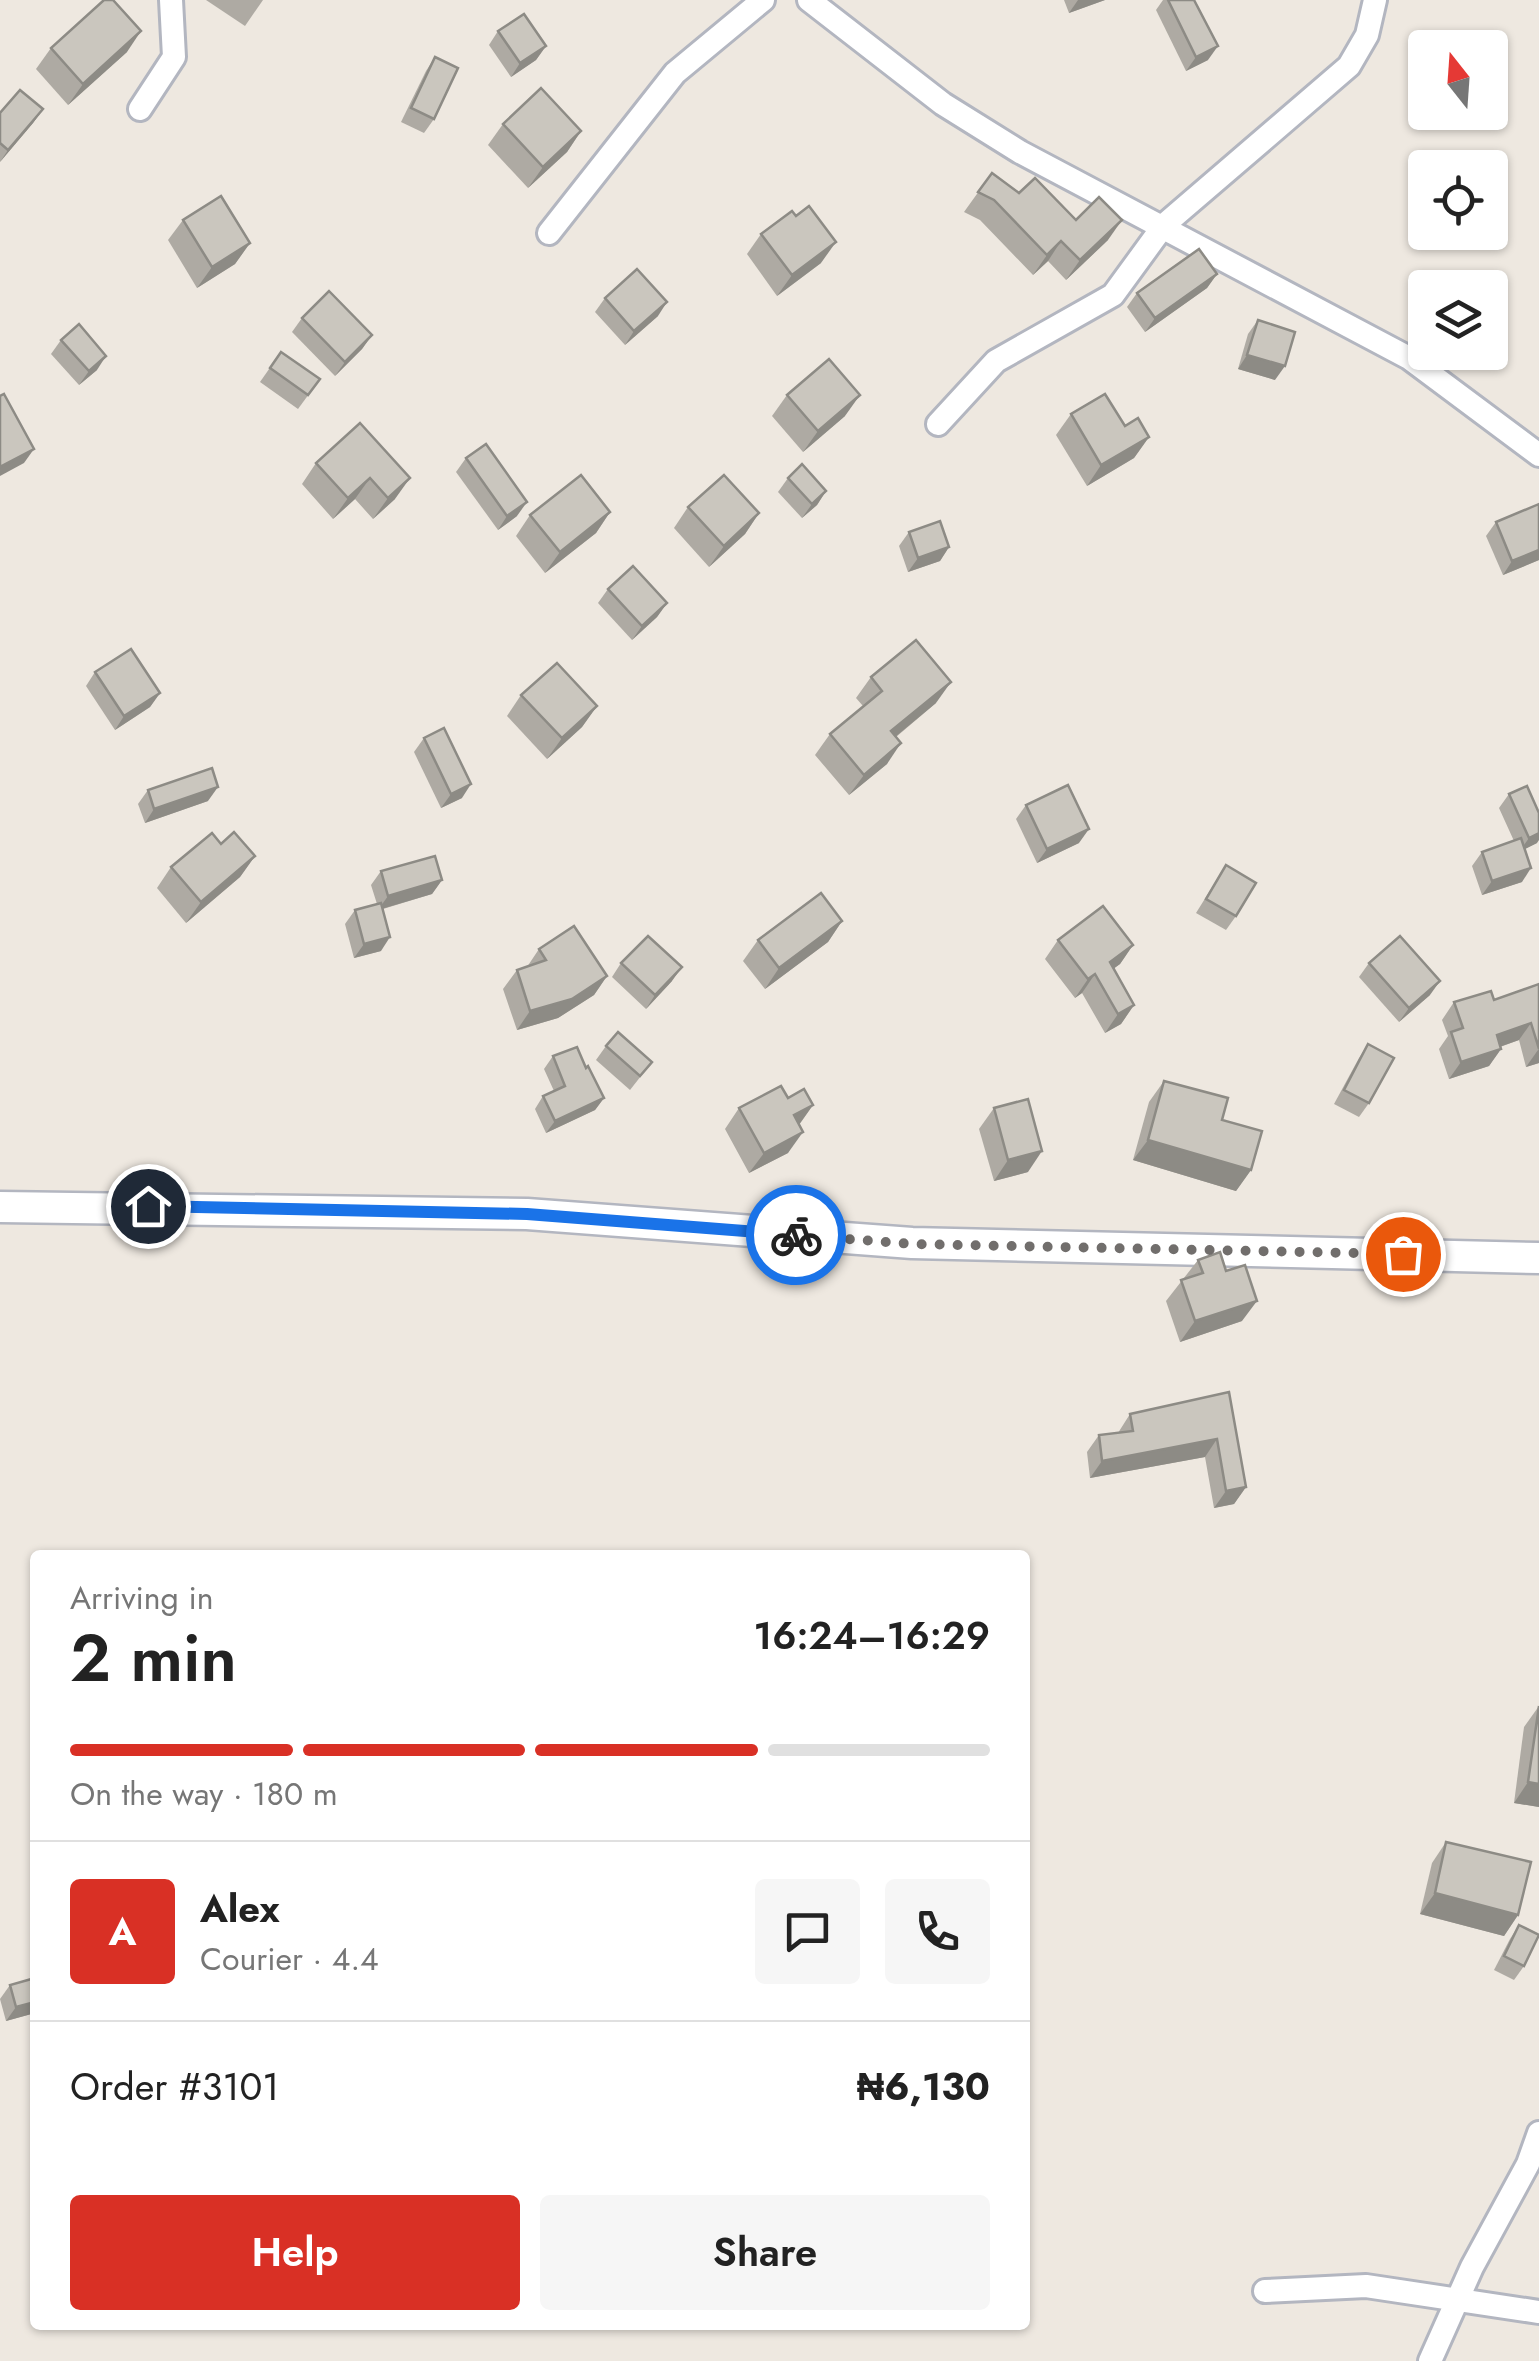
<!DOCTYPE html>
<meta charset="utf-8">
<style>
body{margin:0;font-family:Jost,sans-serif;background:#f6f6f6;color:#222;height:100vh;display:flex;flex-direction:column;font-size:38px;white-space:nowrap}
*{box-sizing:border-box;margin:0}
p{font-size:32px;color:#767676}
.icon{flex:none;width:55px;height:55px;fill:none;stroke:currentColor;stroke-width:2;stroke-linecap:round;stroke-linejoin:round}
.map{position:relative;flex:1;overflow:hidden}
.details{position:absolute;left:30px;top:1550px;width:1000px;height:780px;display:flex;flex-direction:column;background:#fff;border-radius:10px;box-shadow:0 2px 8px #0004}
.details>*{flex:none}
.needle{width:65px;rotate:343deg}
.tools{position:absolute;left:1408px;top:30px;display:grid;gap:20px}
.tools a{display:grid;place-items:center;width:100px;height:100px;border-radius:10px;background:#fff;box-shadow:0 2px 8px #0004;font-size:50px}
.pin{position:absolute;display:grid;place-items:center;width:85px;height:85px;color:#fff;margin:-42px;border:5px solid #fff;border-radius:50%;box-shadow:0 2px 10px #0007}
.courier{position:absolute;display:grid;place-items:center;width:100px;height:100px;margin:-50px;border:8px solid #1a73e8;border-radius:50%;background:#fff;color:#222;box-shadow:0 2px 12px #0007}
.head em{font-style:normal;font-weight:600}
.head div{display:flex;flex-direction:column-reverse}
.head{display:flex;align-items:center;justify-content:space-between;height:170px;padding:0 40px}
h1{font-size:65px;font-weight:600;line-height:75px}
.bar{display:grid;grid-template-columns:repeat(4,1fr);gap:15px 10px;align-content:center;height:120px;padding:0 40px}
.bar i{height:12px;border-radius:8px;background:#e0e0e0}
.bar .current{background:#d93025}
.bar p{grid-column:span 4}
.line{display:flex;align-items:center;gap:25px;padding:0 40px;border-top:2px solid #e0e0e0}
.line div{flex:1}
.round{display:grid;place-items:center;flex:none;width:105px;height:105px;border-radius:10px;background:#f6f6f6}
.button{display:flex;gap:20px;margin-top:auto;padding:20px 40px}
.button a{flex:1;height:115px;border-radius:10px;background:#d93025;color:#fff;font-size:40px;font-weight:600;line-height:115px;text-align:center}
.button a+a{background:#f6f6f6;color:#222}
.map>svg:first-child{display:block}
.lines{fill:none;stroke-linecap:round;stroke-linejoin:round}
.street-casing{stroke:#b3b6c0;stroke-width:28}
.secondary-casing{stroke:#b3b6c0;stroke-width:35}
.street{stroke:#fff;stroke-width:22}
.secondary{stroke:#fff;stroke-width:30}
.wall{fill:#aeaaa3}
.shaded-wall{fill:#8d8b85}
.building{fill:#cac6be;stroke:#8d8b85;stroke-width:2.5}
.done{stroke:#716e6c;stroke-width:10;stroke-dasharray:0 18}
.route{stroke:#1a73e8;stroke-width:12}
</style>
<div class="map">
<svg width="1539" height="2361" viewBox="0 0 1539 2361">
<rect width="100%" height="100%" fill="#eee8e0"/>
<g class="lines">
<defs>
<g id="street">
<path d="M 809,0 L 943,104 L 1020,152 L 1409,358 L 1539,455"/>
<path d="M 140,109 L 174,57 L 171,0"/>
<path d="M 549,233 L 675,73 L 763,0"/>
<path d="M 938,424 L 996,361 L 1113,295 L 1164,225 L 1349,66 L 1367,35 L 1375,0"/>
<path d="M 1265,2291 L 1366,2286 L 1539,2312"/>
<path d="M 1430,2361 L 1472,2267 L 1528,2164 L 1539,2133"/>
</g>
<path id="secondary" d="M 0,1207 L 527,1214 L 912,1243 L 1539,1258"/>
</defs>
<!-- street casing -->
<use href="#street" class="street-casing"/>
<!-- secondary casing -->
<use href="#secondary" class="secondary-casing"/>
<!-- street -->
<use href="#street" class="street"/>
<!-- secondary -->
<use href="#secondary" class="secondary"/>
</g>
<!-- wall -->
<g class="wall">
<path d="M 206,0 L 263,0 L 245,26 Z"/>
<path d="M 1064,0 L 1105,0 L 1069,13 Z"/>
<path d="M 1163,0 L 1194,0 L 1208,60 L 1186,71 L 1156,10 Z"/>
<path d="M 498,31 L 546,46 L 536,60 L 511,77 L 489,45 Z"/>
<path d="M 51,48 L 127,52 L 68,105 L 36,69 Z"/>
<path d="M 435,57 L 434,119 L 424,133 L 401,122 L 426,71 Z"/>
<path d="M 43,109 L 33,123 L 0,162 L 0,113 Z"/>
<path d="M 503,124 L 581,131 L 567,152 L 528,188 L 488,145 Z"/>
<path d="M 992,173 L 1019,193 L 1076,220 L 1108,240 L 1066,280 L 1048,261 L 1033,275 L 980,220 L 964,212 Z"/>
<path d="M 183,220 L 250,243 L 235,264 L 197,288 L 168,240 Z"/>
<path d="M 761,234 L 821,263 L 777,296 L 747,254 Z"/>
<path d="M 1217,274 L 1207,288 L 1145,332 L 1127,307 L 1137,293 Z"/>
<path d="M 605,298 L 658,316 L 625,345 L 595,312 Z"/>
<path d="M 302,318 L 372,335 L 362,349 L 335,376 L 292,332 Z"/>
<path d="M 1258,320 L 1275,380 L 1238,369 L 1248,334 Z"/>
<path d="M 61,340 L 97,370 L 79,385 L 51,354 Z"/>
<path d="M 281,352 L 320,379 L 298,409 L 260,382 Z"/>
<path d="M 787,395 L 845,416 L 803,452 L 772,416 Z"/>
<path d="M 1071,414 L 1125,426 L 1149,437 L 1134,458 L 1087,486 L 1056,435 Z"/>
<path d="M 360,423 L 395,499 L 373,519 L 355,499 L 333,519 L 302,484 L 316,463 Z"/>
<path d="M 466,458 L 517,516 L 498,530 L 456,472 Z"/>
<path d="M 788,478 L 826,491 L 817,505 L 802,518 L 778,492 Z"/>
<path d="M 688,507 L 759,513 L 745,534 L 709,567 L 674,528 Z"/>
<path d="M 610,512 L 596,533 L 545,573 L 516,536 L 530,515 Z"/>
<path d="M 1496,522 L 1539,560 L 1503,575 L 1486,536 Z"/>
<path d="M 909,532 L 949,547 L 940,561 L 908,572 L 899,546 Z"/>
<path d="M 608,589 L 667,603 L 657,617 L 632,640 L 598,603 Z"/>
<path d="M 95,672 L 160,693 L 150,707 L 115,730 L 86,686 Z"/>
<path d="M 871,677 L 936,703 L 896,737 L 887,764 L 849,795 L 815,755 L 830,734 L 863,706 L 856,698 Z"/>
<path d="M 521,695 L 597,706 L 582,727 L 547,759 L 507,716 Z"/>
<path d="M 424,738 L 462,798 L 441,808 L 414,752 Z"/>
<path d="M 148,790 L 208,801 L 145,823 L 138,804 Z"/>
<path d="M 1509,794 L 1537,843 L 1525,849 L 1522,882 L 1482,895 L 1472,866 L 1482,852 L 1514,841 L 1499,808 Z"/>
<path d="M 1026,805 L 1079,843 L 1037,863 L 1016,819 Z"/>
<path d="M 221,844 L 255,856 L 240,877 L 186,923 L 157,888 L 171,867 Z"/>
<path d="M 1226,865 L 1236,916 L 1226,930 L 1196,913 Z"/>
<path d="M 381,871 L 442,880 L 432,894 L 383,909 L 381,951 L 354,958 L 345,924 L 355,910 L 377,904 L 371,885 Z"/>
<path d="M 842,921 L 828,942 L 765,989 L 743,961 L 758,940 Z"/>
<path d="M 1058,940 L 1133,945 L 1120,964 L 1114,968 L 1134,1005 L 1121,1024 L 1105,1033 L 1082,993 L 1075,998 L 1045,959 Z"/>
<path d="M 539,949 L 607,976 L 594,995 L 558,1018 L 517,1030 L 503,989 L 517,970 L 527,967 Z"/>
<path d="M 621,963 L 672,981 L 646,1009 L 612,977 Z"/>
<path d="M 1369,963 L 1430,995 L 1399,1022 L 1359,977 Z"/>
<path d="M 1539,984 L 1539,1063 L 1526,1067 L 1519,1040 L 1500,1047 L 1501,1049 L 1489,1066 L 1449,1079 L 1439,1049 L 1448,1036 L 1442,1020 L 1454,1002 L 1494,1000 Z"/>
<path d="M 1368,1044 L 1369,1103 L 1359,1117 L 1334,1104 L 1359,1058 Z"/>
<path d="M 606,1046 L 652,1062 L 630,1090 L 596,1060 Z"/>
<path d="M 553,1056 L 604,1098 L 595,1110 L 546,1133 L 535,1109 L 543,1096 L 554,1091 L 544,1069 Z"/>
<path d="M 1164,1081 L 1222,1120 L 1251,1170 L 1236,1191 L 1133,1160 L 1149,1102 Z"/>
<path d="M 788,1098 L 813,1105 L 799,1125 L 788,1153 L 749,1173 L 725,1129 L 739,1108 Z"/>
<path d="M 994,1108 L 1028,1172 L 994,1181 L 979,1129 Z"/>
<path d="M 1198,1260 L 1242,1321 L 1180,1342 L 1166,1301 Z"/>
<path d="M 1229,1392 L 1246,1487 L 1234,1504 L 1214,1508 L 1205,1457 L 1090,1478 L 1087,1452 L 1099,1435 L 1118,1433 L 1130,1414 Z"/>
<path d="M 1539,1706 L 1539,1807 L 1514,1803 L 1524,1727 Z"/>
<path d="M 1446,1842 L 1518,1915 L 1504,1936 L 1420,1914 L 1432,1863 Z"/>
<path d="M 1519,1925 L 1524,1966 L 1514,1980 L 1494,1970 L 1510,1939 Z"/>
<path d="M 35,1978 L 35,2013 L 6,2021 L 0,1999 L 10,1985 Z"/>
</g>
<!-- shaded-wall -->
<g class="shaded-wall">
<path d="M 1078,0 L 1105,0 L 1069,13 Z"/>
<path d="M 141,31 L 127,52 L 68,105 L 83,84 Z"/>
<path d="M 546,46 L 536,60 L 511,77 L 520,63 Z"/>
<path d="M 1218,46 L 1208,60 L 1186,71 L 1196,57 Z"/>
<path d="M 43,109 L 33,123 L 0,162 L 8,150 Z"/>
<path d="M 581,131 L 567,152 L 528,188 L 543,167 Z"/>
<path d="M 1122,220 L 1108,240 L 1066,280 L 1080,260 Z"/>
<path d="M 1061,241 L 1048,261 L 1033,275 L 1047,255 Z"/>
<path d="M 836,242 L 821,263 L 777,296 L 792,275 Z"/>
<path d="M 250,243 L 235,264 L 197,288 L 212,267 Z"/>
<path d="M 1217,274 L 1207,288 L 1145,332 L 1155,318 Z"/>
<path d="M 667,302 L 658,316 L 625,345 L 634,331 Z"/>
<path d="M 372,335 L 362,349 L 335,376 L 345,362 Z"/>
<path d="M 1247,355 L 1285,366 L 1275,380 L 1238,369 Z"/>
<path d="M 106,356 L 97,370 L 79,385 L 89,371 Z"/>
<path d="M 860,395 L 845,416 L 803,452 L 818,431 Z"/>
<path d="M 1149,437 L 1134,458 L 1087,486 L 1101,465 Z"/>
<path d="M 34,449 L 24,463 L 0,476 L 0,467 Z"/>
<path d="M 370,478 L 355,499 L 333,519 L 348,498 Z"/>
<path d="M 410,478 L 395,499 L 373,519 L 388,498 Z"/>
<path d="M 826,491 L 817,505 L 802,518 L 812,504 Z"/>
<path d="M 527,502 L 517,516 L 498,530 L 507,516 Z"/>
<path d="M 610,512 L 596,533 L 545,573 L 560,552 Z"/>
<path d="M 759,513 L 745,534 L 709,567 L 724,546 Z"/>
<path d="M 949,547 L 940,561 L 908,572 L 918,558 Z"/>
<path d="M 1539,550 L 1539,560 L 1503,575 L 1512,561 Z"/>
<path d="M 667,603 L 657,617 L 632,640 L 642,626 Z"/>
<path d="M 951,682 L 936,703 L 877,752 L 891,731 Z"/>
<path d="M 160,693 L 150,707 L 115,730 L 124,716 Z"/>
<path d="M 597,706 L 582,727 L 547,759 L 562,738 Z"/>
<path d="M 901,743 L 887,764 L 849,795 L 864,775 Z"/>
<path d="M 471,784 L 462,798 L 441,808 L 451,794 Z"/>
<path d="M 218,787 L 208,801 L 145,823 L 154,809 Z"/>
<path d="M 1089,829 L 1079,843 L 1037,863 L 1047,849 Z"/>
<path d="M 1539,833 L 1539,840 L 1537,843 L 1519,852 L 1529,838 Z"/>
<path d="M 255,856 L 240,877 L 186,923 L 201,902 Z"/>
<path d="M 1531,868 L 1522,882 L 1482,895 L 1492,881 Z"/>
<path d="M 442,880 L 432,894 L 378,910 L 388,896 Z"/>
<path d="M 842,921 L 828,942 L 765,989 L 779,968 Z"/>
<path d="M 390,937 L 381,951 L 354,958 L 364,944 Z"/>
<path d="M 1133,945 L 1120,964 L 1097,981 L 1110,962 Z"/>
<path d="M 682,967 L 672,981 L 646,1009 L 655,995 Z"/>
<path d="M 1095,974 L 1082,993 L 1075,998 L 1088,979 Z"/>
<path d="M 607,976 L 594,995 L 558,1018 L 517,1030 L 530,1011 Z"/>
<path d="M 1440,981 L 1430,995 L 1399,1022 L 1409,1008 Z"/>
<path d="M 1134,1005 L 1121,1024 L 1105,1033 L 1118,1014 Z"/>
<path d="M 1531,1023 L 1519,1040 L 1485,1052 L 1497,1035 Z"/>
<path d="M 1501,1049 L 1489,1066 L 1449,1079 L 1461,1062 Z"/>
<path d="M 1539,1049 L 1539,1063 L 1526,1067 L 1538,1050 Z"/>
<path d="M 604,1098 L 595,1110 L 546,1133 L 555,1121 Z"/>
<path d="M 813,1105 L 798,1126 L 794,1115 Z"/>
<path d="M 803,1132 L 788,1153 L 749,1173 L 764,1153 Z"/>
<path d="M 1148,1140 L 1251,1170 L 1236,1191 L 1133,1160 Z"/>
<path d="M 1042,1151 L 1028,1172 L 994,1181 L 1008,1160 Z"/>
<path d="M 1257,1301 L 1242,1321 L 1180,1342 L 1195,1321 Z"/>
<path d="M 1217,1439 L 1205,1457 L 1090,1478 L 1102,1461 Z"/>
<path d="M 1246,1487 L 1234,1504 L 1214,1508 L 1226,1491 Z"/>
<path d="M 1528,1782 L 1539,1784 L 1539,1807 L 1514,1803 Z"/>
<path d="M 1435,1893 L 1518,1915 L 1504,1936 L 1420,1914 Z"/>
<path d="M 35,2002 L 35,2013 L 6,2021 L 16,2007 Z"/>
</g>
<!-- building -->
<g class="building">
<path d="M 104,0 L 113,0 L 141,31 L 83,84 L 51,48 Z"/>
<path d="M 1168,0 L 1194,0 L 1218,46 L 1196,57 Z"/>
<path d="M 524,14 L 546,46 L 520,63 L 498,31 Z"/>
<path d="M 435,57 L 458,68 L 434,119 L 411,108 Z"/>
<path d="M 541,88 L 581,131 L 543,167 L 503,124 Z"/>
<path d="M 20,90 L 43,109 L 8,150 L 0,143 L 0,113 Z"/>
<path d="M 992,173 L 1019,193 L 1035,178 L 1076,220 L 1099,197 L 1122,220 L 1080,260 L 1061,241 L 1047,255 L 994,200 L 978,192 Z"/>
<path d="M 221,196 L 250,243 L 212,267 L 183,220 Z"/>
<path d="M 809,206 L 836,242 L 792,275 L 761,234 L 792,211 L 796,216 Z"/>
<path d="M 1199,249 L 1217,274 L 1155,318 L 1137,293 Z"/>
<path d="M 637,269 L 667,302 L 634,331 L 605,298 Z"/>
<path d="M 329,291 L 372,335 L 345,362 L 302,318 Z"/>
<path d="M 1258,320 L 1295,332 L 1285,366 L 1247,355 Z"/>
<path d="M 79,324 L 106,356 L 89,371 L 61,340 Z"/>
<path d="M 281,352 L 320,379 L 308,395 L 270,368 Z"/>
<path d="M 829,359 L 860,395 L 818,431 L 787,395 Z"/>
<path d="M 4,394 L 34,449 L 0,467 L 0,396 Z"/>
<path d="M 1105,394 L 1125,426 L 1138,418 L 1149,437 L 1101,465 L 1071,414 Z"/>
<path d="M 360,423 L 410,478 L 388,498 L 370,478 L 348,498 L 316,463 Z"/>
<path d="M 486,444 L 527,502 L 507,516 L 466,458 Z"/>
<path d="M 802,464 L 826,491 L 812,504 L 788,478 Z"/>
<path d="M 581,475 L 610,512 L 560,552 L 530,515 Z"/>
<path d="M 724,475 L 759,513 L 724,546 L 688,507 Z"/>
<path d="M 1539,504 L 1539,550 L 1512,561 L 1496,522 Z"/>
<path d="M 940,521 L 949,547 L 918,558 L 909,532 Z"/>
<path d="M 633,566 L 667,603 L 642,626 L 608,589 Z"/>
<path d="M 916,640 L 951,682 L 891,731 L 901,743 L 864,775 L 830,734 L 882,691 L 871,677 Z"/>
<path d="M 131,649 L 160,693 L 124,716 L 95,672 Z"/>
<path d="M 557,663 L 597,706 L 562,738 L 521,695 Z"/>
<path d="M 444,728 L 471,784 L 451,794 L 424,738 Z"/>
<path d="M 212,768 L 218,787 L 154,809 L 148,790 Z"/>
<path d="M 1068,785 L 1089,829 L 1047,849 L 1026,805 Z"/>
<path d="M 1527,786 L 1539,813 L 1539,833 L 1529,838 L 1509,794 Z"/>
<path d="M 234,832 L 255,856 L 201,902 L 171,867 L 212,833 L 221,844 Z"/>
<path d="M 1521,838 L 1531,868 L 1492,881 L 1482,852 Z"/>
<path d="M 435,856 L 442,880 L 388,896 L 381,871 Z"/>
<path d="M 1226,865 L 1256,883 L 1236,916 L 1206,899 Z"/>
<path d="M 821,893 L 842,921 L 779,968 L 758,940 Z"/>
<path d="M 381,903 L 390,937 L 364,944 L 355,910 Z"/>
<path d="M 1103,906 L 1133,945 L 1110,962 L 1134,1005 L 1118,1014 L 1095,974 L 1088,979 L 1058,940 Z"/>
<path d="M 574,926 L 607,976 L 572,999 L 530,1011 L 517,970 L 546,960 L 539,949 Z"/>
<path d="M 648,936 L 682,967 L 655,995 L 621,963 Z"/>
<path d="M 1400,936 L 1440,981 L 1409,1008 L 1369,963 Z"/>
<path d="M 1539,984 L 1539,1049 L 1531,1023 L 1497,1035 L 1501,1049 L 1461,1062 L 1451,1032 L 1463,1028 L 1454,1002 L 1491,991 L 1494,1000 Z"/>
<path d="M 618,1032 L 652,1062 L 640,1076 L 606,1046 Z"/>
<path d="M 1368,1044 L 1394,1058 L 1369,1103 L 1344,1090 Z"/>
<path d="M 577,1047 L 586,1068 L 588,1066 L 604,1098 L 555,1121 L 543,1096 L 565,1086 L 553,1056 Z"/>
<path d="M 1164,1081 L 1228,1098 L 1222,1120 L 1262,1131 L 1251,1170 L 1148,1140 Z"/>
<path d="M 781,1086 L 788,1098 L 804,1089 L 813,1105 L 794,1115 L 803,1132 L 764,1153 L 739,1108 Z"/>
<path d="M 1028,1099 L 1042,1151 L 1008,1160 L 994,1108 Z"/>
<path d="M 1220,1252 L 1226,1271 L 1245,1265 L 1257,1301 L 1195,1321 L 1181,1280 L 1203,1273 L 1198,1260 Z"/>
<path d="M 1229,1392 L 1246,1487 L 1226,1491 L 1217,1439 L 1102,1461 L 1099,1435 L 1133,1431 L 1130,1414 Z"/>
<path d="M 1539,1706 L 1539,1784 L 1528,1782 Z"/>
<path d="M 1446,1842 L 1531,1862 L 1518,1915 L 1435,1893 Z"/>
<path d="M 1519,1925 L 1539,1935 L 1524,1966 L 1504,1956 Z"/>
<path d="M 35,1978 L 35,2002 L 16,2007 L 10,1985 Z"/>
</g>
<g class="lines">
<!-- done -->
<path class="done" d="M 796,1235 L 912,1244 L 1403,1254"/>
<!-- route -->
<path class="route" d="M 148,1206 L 527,1214 L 796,1235"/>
</g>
</svg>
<div class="tools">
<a><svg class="needle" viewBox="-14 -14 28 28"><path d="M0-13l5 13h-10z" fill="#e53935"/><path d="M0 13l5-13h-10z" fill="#767676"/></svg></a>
<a><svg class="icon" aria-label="locate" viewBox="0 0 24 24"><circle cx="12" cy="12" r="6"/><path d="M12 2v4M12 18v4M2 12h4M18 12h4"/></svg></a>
<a><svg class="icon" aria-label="layers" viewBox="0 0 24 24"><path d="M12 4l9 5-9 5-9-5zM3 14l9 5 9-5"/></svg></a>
</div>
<div class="pin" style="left:1403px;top:1254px;background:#ea580c"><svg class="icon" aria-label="bag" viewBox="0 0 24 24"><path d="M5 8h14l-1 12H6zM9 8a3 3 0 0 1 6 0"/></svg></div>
<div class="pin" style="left:148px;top:1206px;background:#1f2937"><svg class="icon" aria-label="home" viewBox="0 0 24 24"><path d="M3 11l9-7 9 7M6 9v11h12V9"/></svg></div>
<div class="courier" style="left:796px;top:1235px"><svg class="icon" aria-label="bike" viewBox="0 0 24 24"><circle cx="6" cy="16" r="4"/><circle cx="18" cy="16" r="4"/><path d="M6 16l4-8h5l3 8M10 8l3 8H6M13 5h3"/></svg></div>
<section class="details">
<div class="head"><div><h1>2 min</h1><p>Arriving in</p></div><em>16:24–16:29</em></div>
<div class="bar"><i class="current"></i><i class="current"></i><i class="current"></i><i></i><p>On the way · 180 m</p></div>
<div class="line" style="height:180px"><b class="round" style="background:#d93025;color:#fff">A</b><div><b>Alex</b><p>Courier · 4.4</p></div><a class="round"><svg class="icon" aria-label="chat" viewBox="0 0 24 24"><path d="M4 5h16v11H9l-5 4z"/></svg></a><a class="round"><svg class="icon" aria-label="phone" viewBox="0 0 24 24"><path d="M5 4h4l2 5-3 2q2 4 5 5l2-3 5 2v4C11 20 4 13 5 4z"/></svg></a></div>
<div class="line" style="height:130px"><div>Order #3101</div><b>₦6,130</b></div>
<div class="button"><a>Help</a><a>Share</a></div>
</section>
</div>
